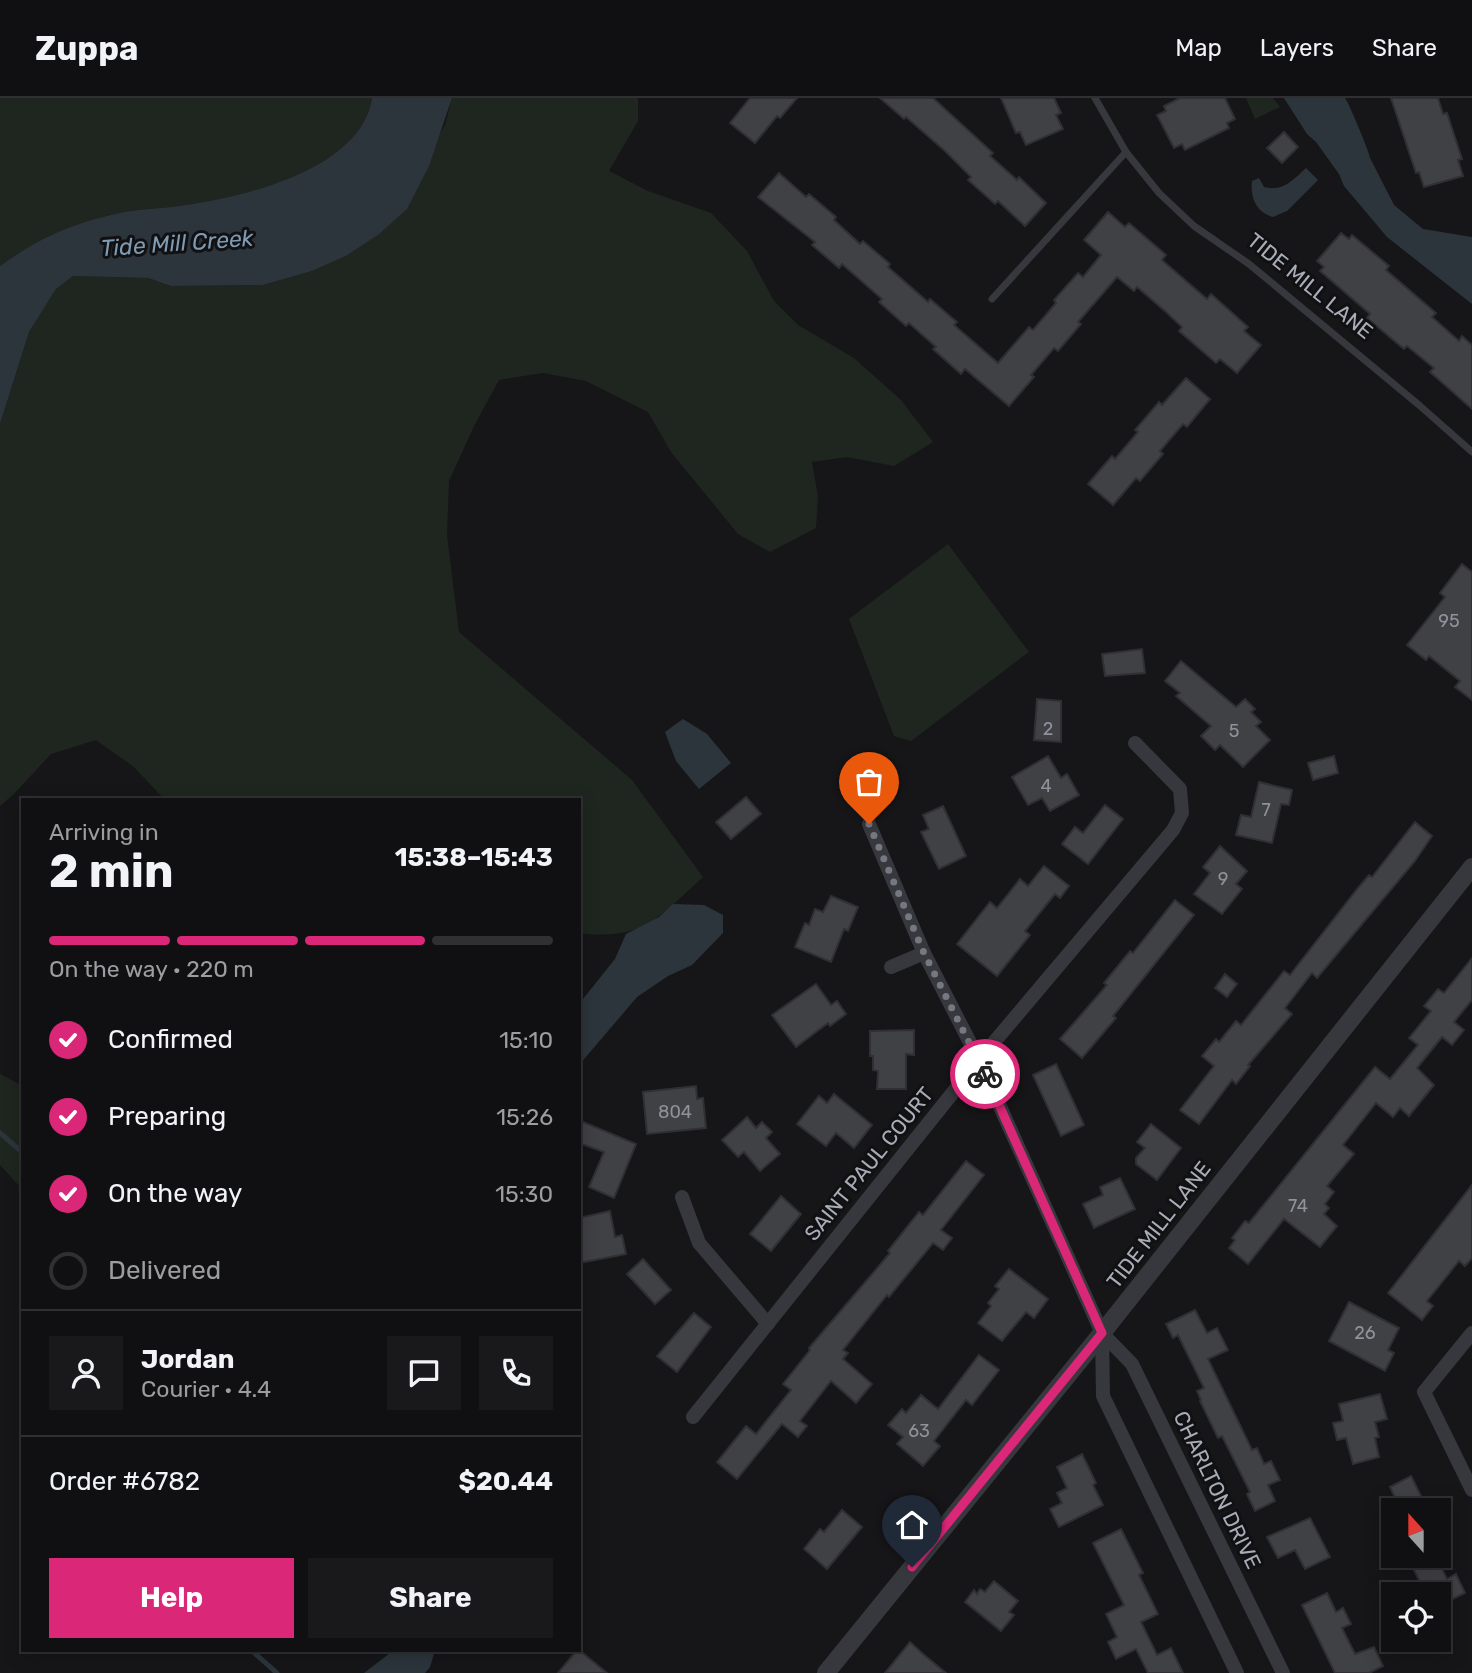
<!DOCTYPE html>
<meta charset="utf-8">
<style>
body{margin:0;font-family:Rubik,sans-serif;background:#19191b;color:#f1f3f6;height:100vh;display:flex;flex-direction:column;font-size:26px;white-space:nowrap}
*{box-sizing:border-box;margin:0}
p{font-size:23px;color:#9c9d9f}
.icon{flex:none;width:38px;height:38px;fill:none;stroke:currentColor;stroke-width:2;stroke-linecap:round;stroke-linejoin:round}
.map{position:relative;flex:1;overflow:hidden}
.details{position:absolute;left:21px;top:700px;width:560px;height:854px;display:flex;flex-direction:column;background:#101012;border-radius:0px;box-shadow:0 4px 18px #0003,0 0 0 2px #303032}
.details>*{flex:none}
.needle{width:46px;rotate:339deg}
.controls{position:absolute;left:1381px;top:1400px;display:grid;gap:14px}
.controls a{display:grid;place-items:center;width:70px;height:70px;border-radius:0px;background:#101012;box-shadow:0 4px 18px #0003,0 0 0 2px #303032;font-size:35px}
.pin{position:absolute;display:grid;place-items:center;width:60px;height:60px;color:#fff;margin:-72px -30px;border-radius:50% 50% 50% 0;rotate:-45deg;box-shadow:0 0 7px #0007}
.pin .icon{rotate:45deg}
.courier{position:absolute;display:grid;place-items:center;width:70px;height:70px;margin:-35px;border:5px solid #db2777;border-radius:50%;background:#fff;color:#222;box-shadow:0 2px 9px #0007}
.head em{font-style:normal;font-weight:700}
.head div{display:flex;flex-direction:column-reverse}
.head{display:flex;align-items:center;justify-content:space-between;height:119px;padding:0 28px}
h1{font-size:46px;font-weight:700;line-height:52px}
.bar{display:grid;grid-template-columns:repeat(4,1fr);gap:10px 7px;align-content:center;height:84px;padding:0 28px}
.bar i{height:9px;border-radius:5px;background:#303032}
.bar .active{background:#db2777}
.bar p{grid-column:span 4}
.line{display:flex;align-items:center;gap:18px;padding:0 28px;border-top:2px solid #303032}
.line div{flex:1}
.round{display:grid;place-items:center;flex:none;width:74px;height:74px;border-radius:0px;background:#19191b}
ol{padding:0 28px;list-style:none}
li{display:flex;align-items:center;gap:21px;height:77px}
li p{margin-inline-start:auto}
li .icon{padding:7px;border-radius:50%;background:#db2777;color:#fff;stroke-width:4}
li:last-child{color:#9c9d9f}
li i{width:38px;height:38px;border:4px solid #303032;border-radius:50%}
.action{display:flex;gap:14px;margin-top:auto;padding:14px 28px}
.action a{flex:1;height:80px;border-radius:0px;background:#db2777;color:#fff;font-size:28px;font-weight:700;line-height:80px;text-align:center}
.action a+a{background:#19191b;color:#f1f3f6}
header{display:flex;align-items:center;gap:42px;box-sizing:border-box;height:98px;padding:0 35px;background:#101012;border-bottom:2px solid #303032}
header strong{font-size:33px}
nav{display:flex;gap:38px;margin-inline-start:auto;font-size:24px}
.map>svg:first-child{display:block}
.green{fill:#1e261f}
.water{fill:#2c353c}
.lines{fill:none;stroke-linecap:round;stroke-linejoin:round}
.stream{stroke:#2c353c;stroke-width:5}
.building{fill:#404145;stroke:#303034;stroke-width:2}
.service{stroke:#37383d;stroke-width:7}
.minor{stroke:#37383d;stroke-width:14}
.tertiary{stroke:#37383d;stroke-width:18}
.done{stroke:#757880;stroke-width:7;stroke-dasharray:0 12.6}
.route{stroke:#db2777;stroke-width:9}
.labels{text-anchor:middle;stroke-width:6;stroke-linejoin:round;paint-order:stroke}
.number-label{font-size:18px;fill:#8e929b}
.street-label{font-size:21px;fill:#a8adb8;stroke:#111113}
.water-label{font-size:23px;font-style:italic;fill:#7f9bb3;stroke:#111113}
</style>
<header>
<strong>Zuppa</strong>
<nav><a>Map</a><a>Layers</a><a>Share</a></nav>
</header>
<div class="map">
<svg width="1472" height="1575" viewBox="0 0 1472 1575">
<rect width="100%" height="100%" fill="#161618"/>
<!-- green -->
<g class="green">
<path d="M 0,0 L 372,0 C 361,73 239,100 179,108 C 158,111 136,111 115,116 C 68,127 39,140 0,168 Z"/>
<path d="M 452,0 L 638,0 L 638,23 L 609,73 L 648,93 L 711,115 L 747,153 L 774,203 L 798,227 L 854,260 L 901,302 L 933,344 L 894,368 L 847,359 L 812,364 L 818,398 L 816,430 L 770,454 L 738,436 L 671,354 L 648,314 L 586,283 L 543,275 L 499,282 L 474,328 L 449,383 L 447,437 L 459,534 L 632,682 L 703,779 C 659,819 643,843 579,835 L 579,702 L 165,702 L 134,669 L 96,642 L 51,656 L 13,697 L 0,708 L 0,326 L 29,234 L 56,191 L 73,178 L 148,180 L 171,188 L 263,187 L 312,173 L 346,158 L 378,137 L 445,27 Z"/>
<path d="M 1246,0 L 1273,0 L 1280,9 L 1255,21 Z"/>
<path d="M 948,446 L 1029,554 L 911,643 L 894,638 L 849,521 Z"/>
<path d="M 0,976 L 23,988 L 23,1092 L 0,1067 Z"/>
</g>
<!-- water -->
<g class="water">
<path d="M 372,0 L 452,0 L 429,68 L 407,111 L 378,137 L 346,158 L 312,173 L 263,187 L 171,188 L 148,180 L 73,178 L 56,191 L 29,234 L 0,326 L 0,168 C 39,140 68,127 115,116 C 136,111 158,111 179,108 C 239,100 361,73 372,0 Z"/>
<path d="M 1284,0 L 1345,0 C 1348,3 1369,53 1370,60 L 1394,107 L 1423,131 L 1472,139 L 1472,206 L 1387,139 L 1344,88 L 1339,76 L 1316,44 L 1307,36 Z"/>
<path d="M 1306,70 L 1318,82 L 1287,113 L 1273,119 C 1256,115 1250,99 1252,83 L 1259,80 L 1264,89 C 1283,94 1293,82 1306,70 Z"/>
<path d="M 683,621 L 707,636 L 731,665 L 699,691 L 676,663 L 665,634 Z"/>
<path d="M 673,806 L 704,807 L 723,817 L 723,835 L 692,867 L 668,878 L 637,899 L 579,967 L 579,906 L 615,861 L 626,836 L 659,819 Z"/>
<path d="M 394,1552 L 435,1552 L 430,1569 L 425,1575 L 364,1575 Z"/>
</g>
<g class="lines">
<!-- stream -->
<g class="stream">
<path d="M 0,1035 L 23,1055"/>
<path d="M 251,1552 L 277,1575"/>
</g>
</g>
<!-- building -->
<g class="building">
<path d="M 750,0 L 797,0 L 780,20 L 777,18 L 755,45 L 730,25 Z"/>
<path d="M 880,0 L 933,0 L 993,55 L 990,58 L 1017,82 L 1019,79 L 1046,105 L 1025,128 L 998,103 L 995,106 L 968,82 L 971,79 L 945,53 L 906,19 L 904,21 Z"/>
<path d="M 1001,0 L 1054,0 L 1061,15 L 1056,17 L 1063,31 L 1026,47 L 1020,34 L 1016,35 Z"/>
<path d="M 1180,0 L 1225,0 L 1235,21 L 1227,25 L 1229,30 L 1185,52 L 1182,46 L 1174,50 L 1157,17 L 1166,13 L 1164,8 Z"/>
<path d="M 1391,0 L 1438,0 L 1443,16 L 1447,15 L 1462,61 L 1458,62 L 1463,78 L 1424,89 L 1419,74 L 1416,75 Z"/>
<path d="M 1284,34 L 1298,49 L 1282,65 L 1267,50 Z"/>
<path d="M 779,75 L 806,99 L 809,96 L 836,119 L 834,122 L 860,146 L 863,143 L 890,166 L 888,169 L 928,204 L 930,201 L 957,224 L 954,227 L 998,265 L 1029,229 L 1033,232 L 1056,205 L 1054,202 L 1078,175 L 1083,179 L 1101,157 L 1084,142 L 1108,114 L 1125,129 L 1129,125 L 1166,157 L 1162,162 L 1178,176 L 1207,201 L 1211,196 L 1248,229 L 1244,233 L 1261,247 L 1237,275 L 1220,261 L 1216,265 L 1179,233 L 1182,229 L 1166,214 L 1137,189 L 1134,193 L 1117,179 L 1078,224 L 1081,226 L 1058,253 L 1054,250 L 1031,277 L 1034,279 L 1009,308 L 965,271 L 961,276 L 933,251 L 936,249 L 909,225 L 906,228 L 879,204 L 882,201 L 842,166 L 839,170 L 812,147 L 815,144 L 758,99 Z"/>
<path d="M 1341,135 L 1349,141 L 1352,137 L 1389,168 L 1386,172 L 1436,215 L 1432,219 L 1459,243 L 1462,238 L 1472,247 L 1472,311 L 1430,274 L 1434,270 L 1407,248 L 1404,251 L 1367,220 L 1370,216 L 1320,173 L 1324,169 L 1317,163 Z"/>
<path d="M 1186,280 L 1210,301 L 1187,329 L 1183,326 L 1171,340 L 1160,353 L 1163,356 L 1140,383 L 1136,380 L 1113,407 L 1088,386 L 1112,358 L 1115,361 L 1138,334 L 1135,332 L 1159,304 L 1162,307 Z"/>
<path d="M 1462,466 L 1472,474 L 1472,602 L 1455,589 L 1460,583 L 1429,558 L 1426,562 L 1407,547 L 1445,499 L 1440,495 Z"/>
<path d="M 1142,551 L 1145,575 L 1105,578 L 1102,556 Z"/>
<path d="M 1181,563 L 1236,609 L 1245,601 L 1255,611 L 1251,614 L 1261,624 L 1256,628 L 1270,642 L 1243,669 L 1220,647 L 1215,652 L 1201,638 L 1211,628 L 1176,598 L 1180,595 L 1165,583 Z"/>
<path d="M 1037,601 L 1061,603 L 1061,644 L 1034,642 Z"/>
<path d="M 1048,658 L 1061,680 L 1067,676 L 1079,697 L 1050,713 L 1042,700 L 1028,707 L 1012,679 Z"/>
<path d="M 1334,658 L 1338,675 L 1313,682 L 1308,665 Z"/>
<path d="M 1259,684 L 1292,692 L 1289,707 L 1281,706 L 1272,745 L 1236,737 L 1241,717 L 1251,719 Z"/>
<path d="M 746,699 L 761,716 L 731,741 L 716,724 Z"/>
<path d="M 1105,707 L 1123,721 L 1088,766 L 1062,746 L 1075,729 L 1083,735 Z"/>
<path d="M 943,708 L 966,758 L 939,771 L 921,734 L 929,731 L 923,717 Z"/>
<path d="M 1415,724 L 1432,738 L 1415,763 L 1317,880 L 1312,875 L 1285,910 L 1292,916 L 1248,967 L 1250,968 L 1236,986 L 1232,982 L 1199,1026 L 1180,1012 L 1214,968 L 1202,958 L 1216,941 L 1219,944 L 1236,923 L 1241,927 L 1284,873 L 1290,877 L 1358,790 L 1369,777 L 1372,779 Z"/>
<path d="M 1220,748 L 1247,773 L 1236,786 L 1242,791 L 1222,816 L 1194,796 L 1210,775 L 1203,769 Z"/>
<path d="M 1044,768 L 1069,788 L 1060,800 L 1055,796 L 1025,833 L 1030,837 L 997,878 L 957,846 L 990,804 L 997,810 L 1020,781 L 1028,788 Z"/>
<path d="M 831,798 L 858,809 L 848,833 L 844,831 L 831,864 L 795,849 L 805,825 L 809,827 L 815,811 L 823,814 Z"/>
<path d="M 1175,802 L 1194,817 L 1113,918 L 1116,920 L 1082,960 L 1060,941 L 1107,887 L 1104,885 L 1130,853 L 1133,855 Z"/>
<path d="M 1472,860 L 1472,902 L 1454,924 L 1464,932 L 1452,947 L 1442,939 L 1417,970 L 1434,987 L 1409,1018 L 1400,1010 L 1393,1019 L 1376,1005 L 1343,1047 L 1354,1056 L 1327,1088 L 1334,1094 L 1325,1106 L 1329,1110 L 1324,1116 L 1337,1128 L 1320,1149 L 1284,1121 L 1248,1166 L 1229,1150 L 1235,1142 L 1232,1140 L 1245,1123 L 1249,1125 L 1375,969 L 1390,981 L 1418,947 L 1409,940 L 1431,913 L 1424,908 L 1438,891 L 1444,895 Z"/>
<path d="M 1225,876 L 1237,886 L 1227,899 L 1215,890 Z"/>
<path d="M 816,886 L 831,907 L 837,903 L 846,916 L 830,928 L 828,925 L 796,949 L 772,917 Z"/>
<path d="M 914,932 L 914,957 L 906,956 L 906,991 L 877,991 L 878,973 L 873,972 L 873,958 L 870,958 L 870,933 Z"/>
<path d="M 1056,966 L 1084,1027 L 1061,1038 L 1033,977 Z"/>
<path d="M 696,988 L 697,1001 L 703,1000 L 706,1030 L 647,1036 L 643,994 Z"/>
<path d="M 834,996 L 872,1027 L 854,1050 L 836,1035 L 826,1048 L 797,1026 L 819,998 L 827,1005 Z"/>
<path d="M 747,1019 L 756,1030 L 762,1024 L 772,1034 L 766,1040 L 780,1056 L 760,1073 L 744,1054 L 738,1059 L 722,1042 Z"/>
<path d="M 583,1024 L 636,1046 L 614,1100 L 589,1089 L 604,1054 L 579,1045 L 579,1035 Z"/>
<path d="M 1151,1026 L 1181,1050 L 1157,1082 L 1136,1066 L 1136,1060 L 1145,1050 L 1137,1044 Z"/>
<path d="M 966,1063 L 984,1077 L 941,1132 L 952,1140 L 943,1152 L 933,1145 L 889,1199 L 887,1197 L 843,1252 L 848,1255 L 843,1261 L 872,1286 L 856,1305 L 831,1283 L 800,1323 L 807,1328 L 798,1339 L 782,1326 L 737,1381 L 717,1364 L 746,1328 L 756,1336 L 791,1292 L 783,1286 L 810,1252 L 809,1250 L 890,1155 L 888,1153 L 919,1114 L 923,1117 Z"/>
<path d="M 1120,1080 L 1135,1111 L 1094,1130 L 1083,1106 L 1103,1097 L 1100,1089 Z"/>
<path d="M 1472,1087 L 1472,1160 L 1465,1168 L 1459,1163 L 1427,1203 L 1433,1208 L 1422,1222 L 1388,1195 Z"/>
<path d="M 781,1098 L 801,1116 L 771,1153 L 750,1136 Z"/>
<path d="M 610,1113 L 615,1139 L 622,1137 L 626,1156 L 579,1165 L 579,1120 Z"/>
<path d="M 643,1161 L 671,1192 L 655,1206 L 627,1176 Z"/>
<path d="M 1009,1171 L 1048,1201 L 1034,1220 L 1026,1214 L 1002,1243 L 978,1225 L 991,1208 L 988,1205 L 999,1191 L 995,1188 Z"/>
<path d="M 1349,1204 L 1399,1230 L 1388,1252 L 1394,1255 L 1385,1273 L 1329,1243 Z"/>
<path d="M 1195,1212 L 1207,1235 L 1217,1230 L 1228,1252 L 1208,1261 L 1252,1352 L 1257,1350 L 1264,1366 L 1271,1363 L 1280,1382 L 1268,1387 L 1275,1403 L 1255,1413 L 1247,1396 L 1250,1394 L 1222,1338 L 1218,1340 L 1200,1303 L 1201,1302 L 1197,1293 L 1204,1290 L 1178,1237 L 1173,1240 L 1166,1226 Z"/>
<path d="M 694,1215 L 711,1229 L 677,1274 L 657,1258 Z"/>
<path d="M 979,1257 L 999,1272 L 972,1307 L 966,1302 L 934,1343 L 940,1348 L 923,1368 L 897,1346 L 903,1339 L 888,1327 L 902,1311 L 906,1315 L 921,1297 L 938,1311 Z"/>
<path d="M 1380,1296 L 1387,1321 L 1375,1324 L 1379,1339 L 1375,1340 L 1379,1359 L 1353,1366 L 1346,1340 L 1337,1342 L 1333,1325 L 1343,1323 L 1339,1306 Z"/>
<path d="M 1082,1356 L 1096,1385 L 1093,1387 L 1103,1407 L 1059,1429 L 1050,1411 L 1062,1405 L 1057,1395 L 1067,1390 L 1057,1369 Z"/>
<path d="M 1411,1378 L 1428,1412 L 1401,1412 L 1390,1389 Z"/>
<path d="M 842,1412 L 862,1429 L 827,1471 L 804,1451 L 820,1431 L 824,1434 Z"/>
<path d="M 1310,1420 L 1330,1459 L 1305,1471 L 1295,1452 L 1278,1460 L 1267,1439 Z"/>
<path d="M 1121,1431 L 1143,1475 L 1139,1477 L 1158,1516 L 1141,1524 L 1157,1557 L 1171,1550 L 1183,1575 L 1148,1575 L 1136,1551 L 1116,1561 L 1108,1544 L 1117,1539 L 1106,1516 L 1124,1507 L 1093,1445 Z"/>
<path d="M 1407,1458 L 1436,1458 L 1447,1481 L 1456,1476 L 1465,1495 L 1438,1508 L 1438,1496 L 1415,1496 L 1424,1492 Z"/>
<path d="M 994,1483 L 1018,1503 L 1009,1514 L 1014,1517 L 1001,1533 L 965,1504 L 974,1492 L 977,1496 L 980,1491 L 985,1494 Z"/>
<path d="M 1327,1495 L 1336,1514 L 1343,1510 L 1351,1526 L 1342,1530 L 1355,1556 L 1374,1549 L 1383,1568 L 1369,1575 L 1335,1575 L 1302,1507 Z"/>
<path d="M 910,1544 L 923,1556 L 946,1575 L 885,1575 Z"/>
<path d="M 577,1552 L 579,1552 L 607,1575 L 558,1575 Z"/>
</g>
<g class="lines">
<!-- service -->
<g class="service">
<path d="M 1095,0 L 1126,54"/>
<path d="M 992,201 L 1126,54 L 1159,95 L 1194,128 L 1249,166 L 1419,307 L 1472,354"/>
</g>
<!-- minor -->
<g class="minor">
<path d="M 869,726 L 924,855 L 979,962 L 1102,1235 L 1132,1266 L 1283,1575"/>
<path d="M 891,869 L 924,855"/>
<path d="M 682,1099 L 699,1145 L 768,1226"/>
<path d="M 1102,1235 L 1103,1298 L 1237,1575"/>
<path d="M 1472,1235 L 1424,1294 L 1472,1392"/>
<path d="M 693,1319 L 979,962 L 1173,732 L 1182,715 L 1180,691 L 1135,645"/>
</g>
<!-- tertiary -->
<path class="tertiary" d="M 826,1575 L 1102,1235 L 1472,769"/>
</g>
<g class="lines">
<!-- done -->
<path class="done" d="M 869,726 L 924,855 L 985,976"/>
<!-- route -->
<path class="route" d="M 912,1469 L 1102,1235 L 985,976"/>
</g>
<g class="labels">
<!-- number labels -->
<g class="number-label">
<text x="1449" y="529">95</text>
<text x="1048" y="637">2</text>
<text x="1234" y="639">5</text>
<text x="1046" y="694">4</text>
<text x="1266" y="718">7</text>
<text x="1223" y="787">9</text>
<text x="675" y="1020">804</text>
<text x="1298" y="1114">74</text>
<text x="1365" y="1241">26</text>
<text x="919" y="1339">63</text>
</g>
<!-- street labels -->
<g class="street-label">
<text transform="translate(1310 188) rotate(39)" y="7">TIDE MILL LANE</text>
<text transform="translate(869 1066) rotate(-51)" y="7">SAINT PAUL COURT</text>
<text transform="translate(1159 1127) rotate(-52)" y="7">TIDE MILL LANE</text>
<text transform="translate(1217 1392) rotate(64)" y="7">CHARLTON DRIVE</text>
</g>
<!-- water labels -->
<g class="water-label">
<text transform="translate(177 145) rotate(-4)" y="8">Tide Mill Creek</text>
</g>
</g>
</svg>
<div class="controls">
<a><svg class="needle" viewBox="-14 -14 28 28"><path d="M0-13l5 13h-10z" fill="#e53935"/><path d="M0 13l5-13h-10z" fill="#9c9d9f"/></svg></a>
<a><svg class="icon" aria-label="locate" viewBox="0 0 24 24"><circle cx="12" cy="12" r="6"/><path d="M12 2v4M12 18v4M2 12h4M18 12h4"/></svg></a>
</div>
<div class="pin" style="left:869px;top:726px;background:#ea580c"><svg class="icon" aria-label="bag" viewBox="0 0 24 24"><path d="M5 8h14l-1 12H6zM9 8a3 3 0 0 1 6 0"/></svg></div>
<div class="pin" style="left:912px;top:1469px;background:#1f2937"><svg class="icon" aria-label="home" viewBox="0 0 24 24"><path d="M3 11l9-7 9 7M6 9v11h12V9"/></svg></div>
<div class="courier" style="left:985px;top:976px"><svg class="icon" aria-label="bike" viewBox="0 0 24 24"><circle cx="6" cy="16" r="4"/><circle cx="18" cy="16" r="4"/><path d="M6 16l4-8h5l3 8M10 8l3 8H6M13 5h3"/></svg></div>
<section class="details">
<div class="head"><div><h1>2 min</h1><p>Arriving in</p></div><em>15:38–15:43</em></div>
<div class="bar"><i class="active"></i><i class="active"></i><i class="active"></i><i></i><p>On the way · 220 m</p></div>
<ol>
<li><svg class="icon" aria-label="check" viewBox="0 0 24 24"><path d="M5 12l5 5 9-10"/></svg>Confirmed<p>15:10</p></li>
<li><svg class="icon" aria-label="check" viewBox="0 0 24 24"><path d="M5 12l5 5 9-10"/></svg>Preparing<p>15:26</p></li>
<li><svg class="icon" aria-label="check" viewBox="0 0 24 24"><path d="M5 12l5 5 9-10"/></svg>On the way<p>15:30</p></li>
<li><i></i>Delivered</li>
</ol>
<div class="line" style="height:126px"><a class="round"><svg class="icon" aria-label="person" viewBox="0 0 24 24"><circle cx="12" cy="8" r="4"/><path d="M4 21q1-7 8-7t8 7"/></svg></a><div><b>Jordan</b><p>Courier · 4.4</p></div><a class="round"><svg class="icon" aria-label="chat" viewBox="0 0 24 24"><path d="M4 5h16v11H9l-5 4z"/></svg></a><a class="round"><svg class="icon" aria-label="phone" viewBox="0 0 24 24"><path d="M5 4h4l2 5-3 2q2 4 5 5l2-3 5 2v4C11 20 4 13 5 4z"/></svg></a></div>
<div class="line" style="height:91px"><div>Order #6782</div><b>$20.44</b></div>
<div class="action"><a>Help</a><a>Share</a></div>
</section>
</div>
